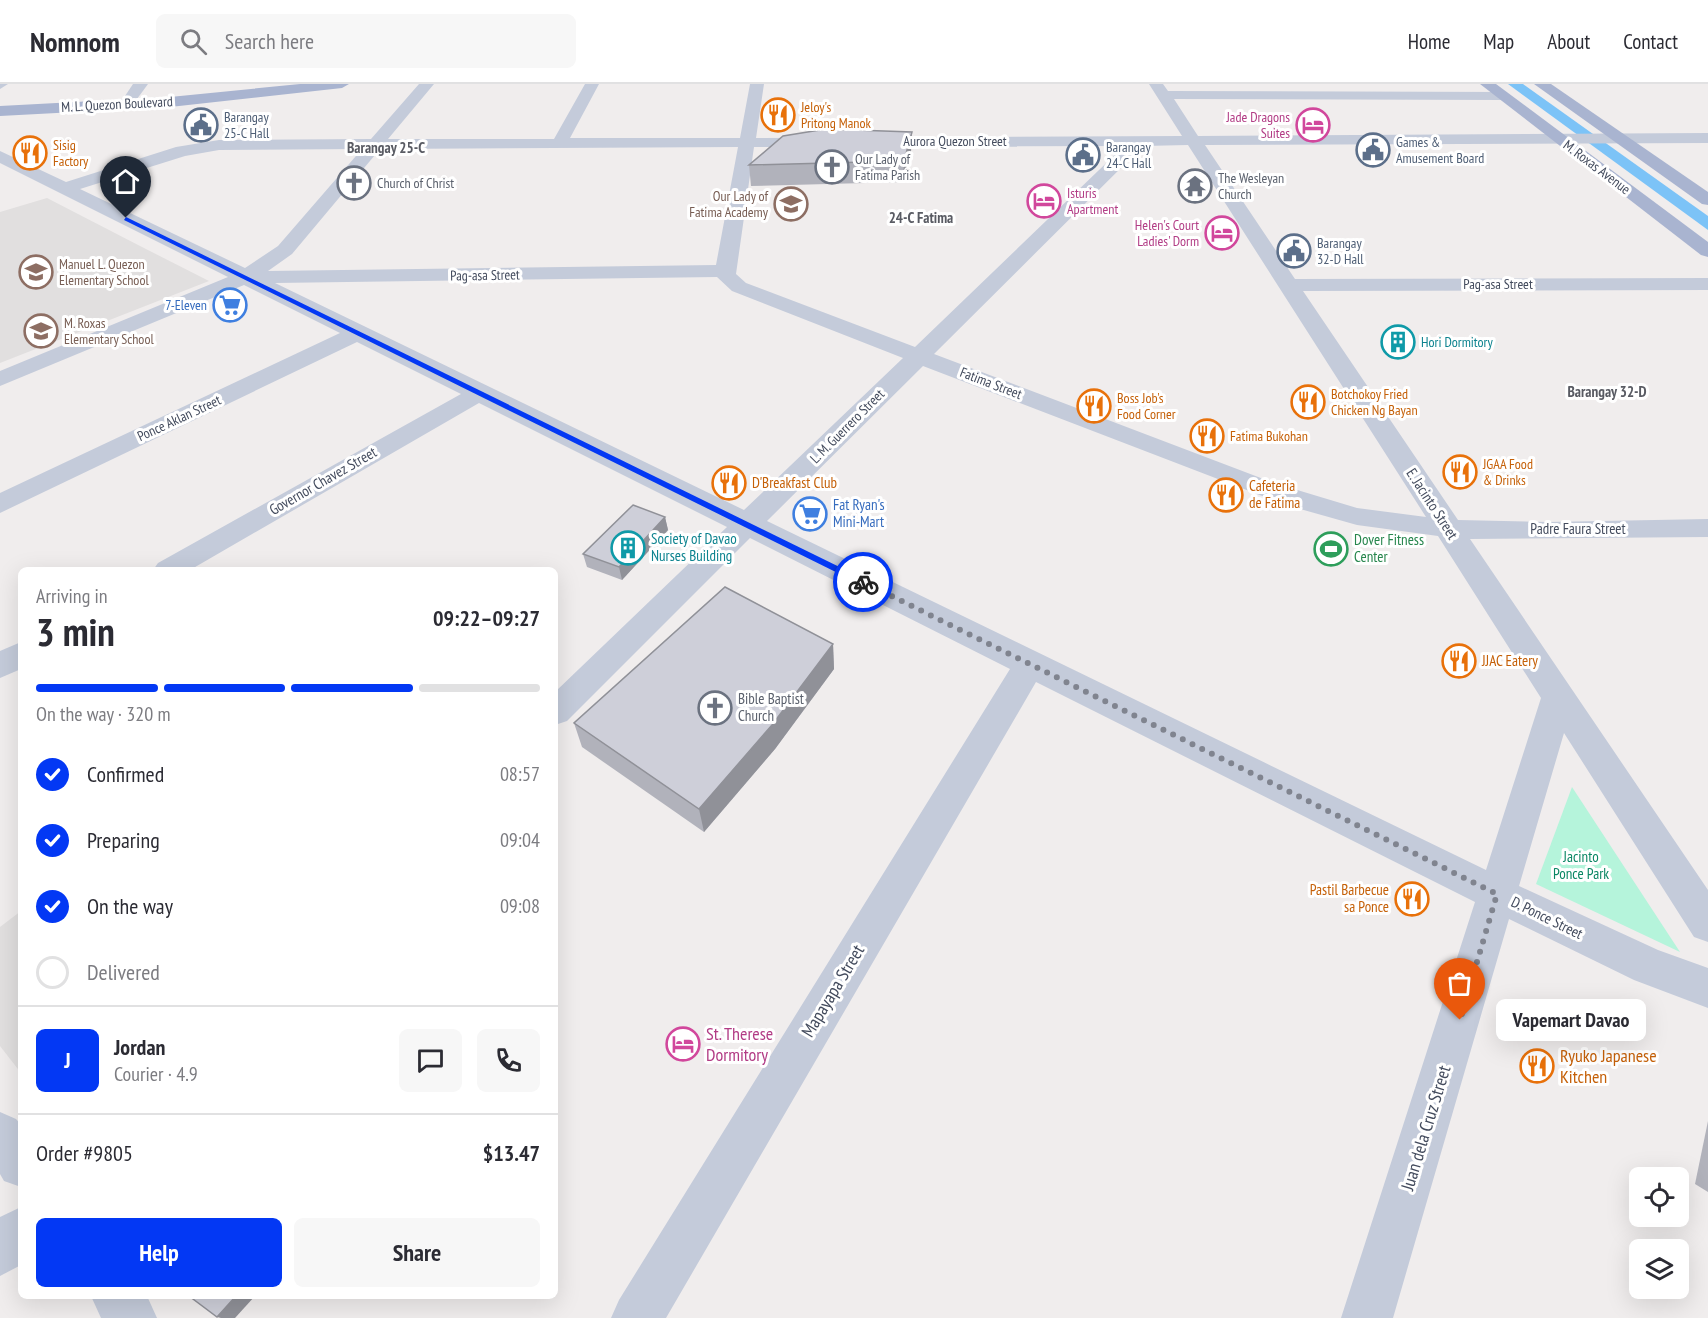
<!DOCTYPE html>
<meta charset="utf-8">
<style>
body{margin:0;font-family:"PT Sans Narrow",sans-serif;background:#f7f7f7;color:#2b2b33;height:100vh;display:flex;flex-direction:column;font-size:22px;white-space:nowrap}
*{box-sizing:border-box;margin:0}
p{font-size:20px;color:#7c7c81}
.icon{flex:none;width:33px;height:33px;fill:none;stroke:currentColor;stroke-width:2;stroke-linecap:round;stroke-linejoin:round}
.map{position:relative;flex:1;overflow:hidden}
.panel{position:absolute;left:18px;top:483px;width:540px;height:732px;display:flex;flex-direction:column;background:#fff;border-radius:9px;box-shadow:0 6px 24px #0002}
.panel>*{flex:none}
.fabs{position:absolute;left:1629px;top:1083px;display:grid;gap:12px}
.fabs a{display:grid;place-items:center;width:60px;height:60px;border-radius:9px;background:#fff;box-shadow:0 6px 24px #0002;font-size:30px}
.pin{position:absolute;display:grid;place-items:center;width:51px;height:51px;color:#fff;margin:-62px -26px;border-radius:50% 50% 50% 0;rotate:-45deg;box-shadow:0 0 6px #0007}
.pin .icon{rotate:45deg}
.courier{position:absolute;display:grid;place-items:center;width:60px;height:60px;margin:-30px;border:4px solid #0338f4;border-radius:50%;background:#fff;color:#222;box-shadow:0 2px 8px #0007}
.bubble{position:absolute;height:42px;border-radius:9px;background:#fff;box-shadow:0 6px 24px #0002;font-size:20px;font-weight:600;line-height:42px;text-align:center}
.overview em{font-style:normal;font-weight:600}
.overview div{display:flex;flex-direction:column-reverse}
.overview{display:flex;align-items:center;justify-content:space-between;height:102px;padding:0 18px}
h1{font-size:39px;font-weight:600;line-height:45px}
.bar{display:grid;grid-template-columns:repeat(4,1fr);gap:9px 6px;align-content:center;height:72px;padding:0 18px}
.bar i{height:8px;border-radius:4px;background:#e1e1e2}
.bar .on{background:#0338f4}
.bar p{grid-column:span 4}
.line{display:flex;align-items:center;gap:15px;padding:0 18px;border-top:2px solid #e1e1e2}
.line div{flex:1}
.round{display:grid;place-items:center;flex:none;width:63px;height:63px;border-radius:9px;background:#f7f7f7}
ol{padding:0 18px;list-style:none}
li{display:flex;align-items:center;gap:18px;height:66px}
li p{margin-inline-start:auto}
li .icon{padding:6px;border-radius:50%;background:#0338f4;color:#fff;stroke-width:4}
li:last-child{color:#7c7c81}
li i{width:33px;height:33px;border:3px solid #e1e1e2;border-radius:50%}
.cta{display:flex;gap:12px;margin-top:auto;padding:12px 18px}
.cta a{flex:1;height:69px;border-radius:9px;background:#0338f4;color:#fff;font-size:24px;font-weight:600;line-height:69px;text-align:center}
.cta a+a{background:#f7f7f7;color:#2b2b33}
header{display:flex;align-items:center;gap:36px;box-sizing:border-box;height:84px;padding:0 30px;background:#fff;border-bottom:2px solid #e1e1e2}
header strong{font-size:28px}
nav{display:flex;gap:33px;margin-inline-start:auto;font-size:21px}
.search{width:420px;height:54px;background:#f7f7f7;display:flex;align-items:center;gap:15px;box-sizing:border-box;padding:0 21px;border-radius:9px;color:#7c7c81;font-size:22px}
.map>svg:first-child{display:block}
.education{fill:#e1dfdf}
.green{fill:#b5f4db}
.water{fill:#7cc3f7}
.lines{fill:none;stroke-linecap:round;stroke-linejoin:round}
.minor{fill:#c4cbda;fill-rule:evenodd}
.major{fill:#a9b4d0;fill-rule:evenodd}
.wall{fill:#b1b2bb}
.shaded-wall{fill:#909198}
.building{fill:#cecfd9;stroke:#909198;stroke-width:1.5}
.route{fill:#0338f4}
.done{stroke:#80848f;stroke-width:6;stroke-dasharray:0 10.8}
.labels{text-anchor:middle;stroke-width:6;stroke-linejoin:round;paint-order:stroke}
.far-street-label{font-size:14px;fill:#434b5d;stroke:#fff}
.far-food-label{font-size:14px;fill:#c56008;stroke:#fff;text-anchor:start}
.far-service-label{font-size:14px;fill:#4e5e75;stroke:#fff;text-anchor:start}
.far-hotel-label{font-size:14px;fill:#b23c85;stroke:#fff;text-anchor:end}
.far-worship-label{font-size:14px;fill:#5b616d;stroke:#fff;text-anchor:start}
.far-education-label{font-size:14px;fill:#785e54;stroke:#fff;text-anchor:start}
.far-shop-label{font-size:14px;fill:#366cbe;stroke:#fff;text-anchor:end}
.far-culture-label{font-size:14px;fill:#0d838f;stroke:#fff;text-anchor:start}
.far-quarter-label{font-size:15px;font-weight:bold;fill:#595b63;stroke:#fff}
.street-label{font-size:15px;fill:#434b5d;stroke:#fff}
.food-label{font-size:15px;fill:#c56008;stroke:#fff;text-anchor:start}
.shop-label{font-size:15px;fill:#366cbe;stroke:#fff;text-anchor:start}
.culture-label{font-size:15px;fill:#0d838f;stroke:#fff;text-anchor:start}
.leisure-label{font-size:15px;fill:#27864d;stroke:#fff;text-anchor:start}
.worship-label{font-size:15px;fill:#5b616d;stroke:#fff;text-anchor:start}
.park-label{font-size:15px;fill:#0b8764;stroke:#fff}
.near-street-label{font-size:18px;fill:#434b5d;stroke:#fff}
.near-hotel-label{font-size:18px;fill:#b23c85;stroke:#fff;text-anchor:start}
.near-food-label{font-size:18px;fill:#c56008;stroke:#fff;text-anchor:start}
</style>
<header>
<strong>Nomnom</strong>
<div class="search"><svg class="icon" aria-label="search" viewBox="0 0 24 24"><circle cx="10" cy="10" r="6"/><path d="M15 15l6 6"/></svg>Search here</div>
<nav><a>Home</a><a>Map</a><a>About</a><a>Contact</a></nav>
</header>
<div class="map">
<svg width="1708" height="1234" viewBox="0 0 1708 1234">
<rect width="100%" height="100%" fill="#f0eded"/>
<!-- education -->
<g class="education">
<path d="M 47,114 L 142,163 L 209,197 L 0,279 L 0,128 Z"/>
<path d="M 21,827 L 21,989 L 0,962 L 0,843 Z"/>
</g>
<!-- green -->
<path class="green" d="M 1572,703 L 1680,868 L 1536,800 Z"/>
<!-- water -->
<path class="water" d="M 1508,0 L 1523,0 L 1708,132 L 1708,146 Z"/>
<g class="lines">
<!-- minor -->
<g class="minor">
<path d="M 0,0 L 8,0 L 0,5 Z"/>
<path d="M 133,0 L 148,0 L 137,15 L 127,15 L 125,12 Z"/>
<path d="M 419,0 L 434,0 L 388,55 L 554,55 L 585,0 L 599,0 L 570,54 L 740,54 L 750,0 L 764,0 L 756,54 L 1182,52 L 1149,0 L 1163,0 L 1168,7 L 1503,8 L 1510,12 L 1503,16 L 1174,15 L 1198,52 L 1708,49 L 1708,59 L 1205,61 L 1295,195 L 1708,194 L 1708,206 L 1303,207 L 1458,436 L 1548,438 L 1708,435 L 1708,453 L 1470,455 L 1708,806 L 1708,858 L 1694,853 L 1564,649 L 1519,802 L 1658,866 L 1708,884 L 1708,924 L 1634,896 L 1509,835 L 1393,1234 L 1341,1234 L 1475,818 L 1036,598 L 666,1234 L 611,1234 L 619,1216 L 1010,585 L 750,454 L 567,637 L 555,641 L 555,608 L 727,443 L 479,319 L 190,486 L 153,486 L 158,479 L 461,310 L 357,258 L 0,429 L 0,409 L 340,249 L 244,201 L 0,302 L 0,287 L 228,193 L 0,79 L 0,67 L 66,98 L 176,63 L 219,56 L 371,55 ZM 1188,61 L 1426,433 L 1357,424 L 1274,399 L 934,270 L 1143,62 ZM 1124,62 L 915,263 L 746,199 L 736,190 L 754,63 ZM 738,63 L 716,181 L 268,187 L 292,170 L 380,65 ZM 362,65 L 278,162 L 245,184 L 80,105 L 185,72 L 219,66 ZM 717,193 L 732,207 L 903,274 L 744,426 L 275,199 ZM 923,282 L 1286,421 L 1357,441 L 1438,452 L 1541,614 L 1486,786 L 767,437 Z"/>
<path d="M 21,558 L 21,585 L 0,594 L 0,567 Z"/>
<path d="M 0,1028 L 16,1035 L 21,1041 L 21,1103 L 4,1097 L 0,1090 Z"/>
<path d="M 21,1123 L 21,1181 L 0,1192 L 0,1133 Z"/>
<path d="M 91,1212 L 147,1212 L 157,1234 L 101,1234 Z"/>
</g>
<!-- major -->
<g class="major">
<path d="M 300,0 L 349,0 L 342,4 L 170,23 L 0,32 L 0,22 L 170,13 Z"/>
<path d="M 1480,0 L 1496,0 L 1708,158 L 1708,173 L 1701,171 Z"/>
<path d="M 1534,0 L 1551,0 L 1708,108 L 1708,121 L 1702,120 Z"/>
</g>
</g>
<!-- wall -->
<g class="wall">
<path d="M 911,68 L 903,98 L 751,102 L 749,81 Z"/>
<path d="M 665,433 L 668,446 L 622,496 L 587,483 L 583,470 Z"/>
<path d="M 833,560 L 834,585 L 775,665 L 704,748 L 582,663 L 574,639 Z"/>
<path d="M 1708,1037 L 1708,1108 L 1695,1100 Z"/>
</g>
<!-- shaded-wall -->
<g class="shaded-wall">
<path d="M 912,48 L 911,68 L 903,98 L 904,77 Z"/>
<path d="M 665,433 L 668,446 L 622,496 L 619,483 Z"/>
<path d="M 833,560 L 834,585 L 775,665 L 704,748 L 699,725 Z"/>
<path d="M 236,1212 L 255,1212 L 235,1234 L 221,1234 L 217,1233 Z"/>
</g>
<!-- building -->
<g class="building">
<path d="M 826,45 L 912,48 L 904,77 L 749,81 L 783,52 Z"/>
<path d="M 633,421 L 665,433 L 619,483 L 583,470 Z"/>
<path d="M 725,503 L 833,560 L 772,641 L 699,725 L 574,639 Z"/>
<path d="M 189,1212 L 236,1212 L 217,1233 Z"/>
</g>
<!-- route -->
<path class="route" d="M 126,133 L 866,496 L 867,498 L 860,500 L 124,136 Z"/>
<g class="lines">
<!-- done -->
<path class="done" d="M 863,498 L 1497,810 L 1460,936"/>
</g>
<!-- icons -->
<defs>
<symbol id="restaurant-ring" viewBox="-11 -11 22 22"><circle r="9.5" fill="#fff" stroke="#e8710a" stroke-width="1.5"/><path d="M-5-6h1v4h1v-4h1v4h1v-4h1v5L-1.5 .5V6h-2V.5L-5-1ZM5-6V6H3V1.5H1.5Q1.5-4 5-6Z" fill="#e8710a"/></symbol>
<symbol id="civic-ring" viewBox="-11 -11 22 22"><circle r="9.5" fill="#fff" stroke="#5c6f8a" stroke-width="1.5"/><path d="M-.6-6.5H3V-4.5H.6V-3L4-1V1h2V6H-6V1h2V-1L-.6-3ZM-1.2 2.5V6h2.4V2.5Z" fill="#5c6f8a"/></symbol>
<symbol id="hotel-ring" viewBox="-11 -11 22 22"><circle r="9.5" fill="#fff" stroke="#d1479c" stroke-width="1.5"/><path d="M-6-4.5h1.5V1H6V5H4.5V3h-9V5H-6ZM-4 0a1.8 1.8 0 1 1 3.6 0ZM.5 0V-2.5h3Q6-2.5 6 0Z" fill="#d1479c"/></symbol>
<symbol id="church-ring" viewBox="-11 -11 22 22"><circle r="9.5" fill="#fff" stroke="#6b7280" stroke-width="1.5"/><path d="M-1.2-6h2.4v3.5h3.3v2.4h-3.3V6h-2.4V-.1h-3.3v-2.4h3.3Z" fill="#6b7280"/></symbol>
<symbol id="temple-ring" viewBox="-11 -11 22 22"><circle r="9.5" fill="#fff" stroke="#6b7280" stroke-width="1.5"/><path d="M0-6L5-2H3V0L6.5 2.5H4V6H1.5V3h-3V6H-4V2.5H-6.5L-3 0V-2H-5Z" fill="#6b7280"/></symbol>
<symbol id="school-ring" viewBox="-11 -11 22 22"><circle r="9.5" fill="#fff" stroke="#8d6e63" stroke-width="1.5"/><path d="M0-5L7-2L0 1L-7-2ZM-4 1L0 2.5L4 1V4Q0 6-4 4Z" fill="#8d6e63"/></symbol>
<symbol id="supermarket-ring" viewBox="-11 -11 22 22"><circle r="9.5" fill="#fff" stroke="#3f7fe0" stroke-width="1.5"/><path d="M-6-5.5h2.5l.6 2H6L4.5 2H-2.5L-4.4-4H-6ZM-1.5 3.2a1.3 1.3 0 1 0 .1 0ZM3 3.2a1.3 1.3 0 1 0 .1 0Z" fill="#3f7fe0"/></symbol>
<symbol id="building-ring" viewBox="-11 -11 22 22"><circle r="9.5" fill="#fff" stroke="#0f9aa8" stroke-width="1.5"/><path d="M-4-6H4V6H1V3H-1V6H-4ZM-2.5-4.3h1.7v1.8h-1.7ZM.8-4.3h1.7v1.8H.8ZM-2.5-1h1.7V.8h-1.7ZM.8-1h1.7V.8H.8Z" fill="#0f9aa8"/></symbol>
<symbol id="stadium-ring" viewBox="-11 -11 22 22"><circle r="9.5" fill="#fff" stroke="#2e9e5b" stroke-width="1.5"/><path d="M0-5a6.5 5 0 1 0 0 10a6.5 5 0 1 0 0-10ZM-3.5-1.8h7v3.6h-7Z" fill="#2e9e5b"/></symbol>
</defs>
<g fill-rule="evenodd">
<use href="#restaurant-ring" x="759" y="12" width="38" height="38"/>
<use href="#civic-ring" x="182" y="22" width="38" height="38"/>
<use href="#hotel-ring" x="1294" y="22" width="38" height="38"/>
<use href="#civic-ring" x="1354" y="47" width="38" height="38"/>
<use href="#restaurant-ring" x="11" y="50" width="38" height="38"/>
<use href="#civic-ring" x="1064" y="52" width="38" height="38"/>
<use href="#church-ring" x="813" y="64" width="38" height="38"/>
<use href="#church-ring" x="335" y="80" width="38" height="38"/>
<use href="#temple-ring" x="1176" y="83" width="38" height="38"/>
<use href="#hotel-ring" x="1025" y="98" width="38" height="38"/>
<use href="#school-ring" x="772" y="101" width="38" height="38"/>
<use href="#hotel-ring" x="1203" y="130" width="38" height="38"/>
<use href="#civic-ring" x="1275" y="148" width="38" height="38"/>
<use href="#school-ring" x="17" y="169" width="38" height="38"/>
<use href="#supermarket-ring" x="211" y="202" width="38" height="38"/>
<use href="#school-ring" x="22" y="228" width="38" height="38"/>
<use href="#building-ring" x="1379" y="239" width="38" height="38"/>
<use href="#restaurant-ring" x="1289" y="299" width="38" height="38"/>
<use href="#restaurant-ring" x="1075" y="303" width="38" height="38"/>
<use href="#restaurant-ring" x="1188" y="333" width="38" height="38"/>
<use href="#restaurant-ring" x="1441" y="369" width="38" height="38"/>
<use href="#restaurant-ring" x="710" y="380" width="38" height="38"/>
<use href="#restaurant-ring" x="1207" y="392" width="38" height="38"/>
<use href="#supermarket-ring" x="791" y="411" width="38" height="38"/>
<use href="#building-ring" x="609" y="445" width="38" height="38"/>
<use href="#stadium-ring" x="1312" y="446" width="38" height="38"/>
<use href="#restaurant-ring" x="1440" y="558" width="38" height="38"/>
<use href="#church-ring" x="696" y="605" width="38" height="38"/>
<use href="#restaurant-ring" x="1393" y="796" width="38" height="38"/>
<use href="#hotel-ring" x="664" y="941" width="38" height="38"/>
<use href="#restaurant-ring" x="1518" y="963" width="38" height="38"/>
</g>
<g class="labels">
<!-- far-street labels -->
<g class="far-street-label">
<text transform="translate(117 20) rotate(-3)" y="5">M. L. Quezon Boulevard</text>
<text x="955" y="62">Aurora Quezon Street</text>
<text transform="translate(1597 83) rotate(37)" y="5">M. Roxas Avenue</text>
<text transform="translate(485 191) rotate(-1)" y="5">Pag-asa Street</text>
<text x="1498" y="205">Pag-asa Street</text>
<text transform="translate(991 299) rotate(21)" y="5">Fatima Street</text>
<text transform="translate(179 334) rotate(-25)" y="5">Ponce Aklan Street</text>
<text transform="translate(847 342) rotate(-45)" y="5">L. M. Guerrero Street</text>
</g>
<!-- far-food labels -->
<g class="far-food-label">
<text x="801" y="28">Jeloy's<tspan x="801" dy="16">Pritong Manok</tspan></text>
<text x="53" y="66">Sisig<tspan x="53" dy="16">Factory</tspan></text>
<text x="1331" y="315">Botchokoy Fried<tspan x="1331" dy="16">Chicken Ng Bayan</tspan></text>
<text x="1117" y="319">Boss Job's<tspan x="1117" dy="16">Food Corner</tspan></text>
<text x="1230" y="357">Fatima Bukohan</text>
<text x="1483" y="385">JGAA Food<tspan x="1483" dy="16">&amp; Drinks</tspan></text>
</g>
<!-- far-service labels -->
<g class="far-service-label">
<text x="224" y="38">Barangay<tspan x="224" dy="16">25-C Hall</tspan></text>
<text x="1396" y="63">Games &amp;<tspan x="1396" dy="16">Amusement Board</tspan></text>
<text x="1106" y="68">Barangay<tspan x="1106" dy="16">24-C Hall</tspan></text>
<text x="1317" y="164">Barangay<tspan x="1317" dy="16">32-D Hall</tspan></text>
</g>
<!-- far-hotel labels -->
<g class="far-hotel-label">
<text x="1290" y="38">Jade Dragons<tspan x="1290" dy="16">Suites</tspan></text>
<text x="1067" y="114" text-anchor="start">Isturis<tspan x="1067" dy="16">Apartment</tspan></text>
<text x="1199" y="146">Helen's Court<tspan x="1199" dy="16">Ladies' Dorm</tspan></text>
</g>
<!-- far-worship labels -->
<g class="far-worship-label">
<text x="855" y="80">Our Lady of<tspan x="855" dy="16">Fatima Parish</tspan></text>
<text x="1218" y="99">The Wesleyan<tspan x="1218" dy="16">Church</tspan></text>
<text x="377" y="104">Church of Christ</text>
</g>
<!-- far-education labels -->
<g class="far-education-label">
<text x="768" y="117" text-anchor="end">Our Lady of<tspan x="768" dy="16">Fatima Academy</tspan></text>
<text x="59" y="185">Manuel L. Quezon<tspan x="59" dy="16">Elementary School</tspan></text>
<text x="64" y="244">M. Roxas<tspan x="64" dy="16">Elementary School</tspan></text>
</g>
<!-- far-shop labels -->
<g class="far-shop-label">
<text x="207" y="226">7-Eleven</text>
</g>
<!-- far-culture labels -->
<g class="far-culture-label">
<text x="1421" y="263">Hori Dormitory</text>
</g>
<!-- far-quarter labels -->
<g class="far-quarter-label">
<text x="386" y="69">Barangay 25-C</text>
<text x="921" y="139">24-C Fatima</text>
<text x="1607" y="313">Barangay 32-D</text>
</g>
<!-- street labels -->
<g class="street-label">
<text transform="translate(323 397) rotate(-30)" y="5">Governor Chavez Street</text>
<text transform="translate(1432 420) rotate(57)" y="5">E. Jacinto Street</text>
<text x="1578" y="450">Padre Faura Street</text>
<text transform="translate(1547 834) rotate(26)" y="5">D. Ponce Street</text>
</g>
<!-- food labels -->
<g class="food-label">
<text x="752" y="404">D'Breakfast Club</text>
<text x="1249" y="407">Cafeteria<tspan x="1249" dy="17">de Fatima</tspan></text>
<text x="1482" y="582">JJAC Eatery</text>
<text x="1389" y="811" text-anchor="end">Pastil Barbecue<tspan x="1389" dy="17">sa Ponce</tspan></text>
</g>
<!-- shop labels -->
<g class="shop-label">
<text x="833" y="426">Fat Ryan's<tspan x="833" dy="17">Mini-Mart</tspan></text>
</g>
<!-- culture labels -->
<g class="culture-label">
<text x="651" y="460">Society of Davao<tspan x="651" dy="17">Nurses Building</tspan></text>
</g>
<!-- leisure labels -->
<g class="leisure-label">
<text x="1354" y="461">Dover Fitness<tspan x="1354" dy="17">Center</tspan></text>
</g>
<!-- worship labels -->
<g class="worship-label">
<text x="738" y="620">Bible Baptist<tspan x="738" dy="17">Church</tspan></text>
</g>
<!-- park labels -->
<g class="park-label">
<text x="1581" y="778">Jacinto<tspan x="1581" dy="17">Ponce Park</tspan></text>
</g>
<!-- near-street labels -->
<g class="near-street-label">
<text transform="translate(833 907) rotate(-59)" y="6">Mapayapa Street</text>
<text transform="translate(1426 1044) rotate(-73)" y="6">Juan dela Cruz Street</text>
</g>
<!-- near-hotel labels -->
<g class="near-hotel-label">
<text x="706" y="956">St. Therese<tspan x="706" dy="21">Dormitory</tspan></text>
</g>
<!-- near-food labels -->
<g class="near-food-label">
<text x="1560" y="978">Ryuko Japanese<tspan x="1560" dy="21">Kitchen</tspan></text>
</g>
</g>
</svg>
<div class="fabs">
<a><svg class="icon" aria-label="locate" viewBox="0 0 24 24"><circle cx="12" cy="12" r="6"/><path d="M12 2v4M12 18v4M2 12h4M18 12h4"/></svg></a>
<a><svg class="icon" aria-label="layers" viewBox="0 0 24 24"><path d="M12 4l9 5-9 5-9-5zM3 14l9 5 9-5"/></svg></a>
</div>
<div class="pin" style="left:1460px;top:936px;background:#ea580c"><svg class="icon" aria-label="bag" viewBox="0 0 24 24"><path d="M5 8h14l-1 12H6zM9 8a3 3 0 0 1 6 0"/></svg></div>
<div class="pin" style="left:126px;top:134px;background:#1f2937"><svg class="icon" aria-label="home" viewBox="0 0 24 24"><path d="M3 11l9-7 9 7M6 9v11h12V9"/></svg></div>
<div class="courier" style="left:863px;top:498px"><svg class="icon" aria-label="bike" viewBox="0 0 24 24"><circle cx="6" cy="16" r="4"/><circle cx="18" cy="16" r="4"/><path d="M6 16l4-8h5l3 8M10 8l3 8H6M13 5h3"/></svg></div>
<div class="bubble" style="left:1496px;top:915px;width:150px">Vapemart Davao</div>
<section class="panel">
<div class="overview"><div><h1>3 min</h1><p>Arriving in</p></div><em>09:22–09:27</em></div>
<div class="bar"><i class="on"></i><i class="on"></i><i class="on"></i><i></i><p>On the way · 320 m</p></div>
<ol>
<li><svg class="icon" aria-label="check" viewBox="0 0 24 24"><path d="M5 12l5 5 9-10"/></svg>Confirmed<p>08:57</p></li>
<li><svg class="icon" aria-label="check" viewBox="0 0 24 24"><path d="M5 12l5 5 9-10"/></svg>Preparing<p>09:04</p></li>
<li><svg class="icon" aria-label="check" viewBox="0 0 24 24"><path d="M5 12l5 5 9-10"/></svg>On the way<p>09:08</p></li>
<li><i></i>Delivered</li>
</ol>
<div class="line" style="height:108px"><b class="round" style="background:#0338f4;color:#fff">J</b><div><b>Jordan</b><p>Courier · 4.9</p></div><a class="round"><svg class="icon" aria-label="chat" viewBox="0 0 24 24"><path d="M4 5h16v11H9l-5 4z"/></svg></a><a class="round"><svg class="icon" aria-label="phone" viewBox="0 0 24 24"><path d="M5 4h4l2 5-3 2q2 4 5 5l2-3 5 2v4C11 20 4 13 5 4z"/></svg></a></div>
<div class="line" style="height:78px"><div>Order #9805</div><b>$13.47</b></div>
<div class="cta"><a>Help</a><a>Share</a></div>
</section>
</div>
